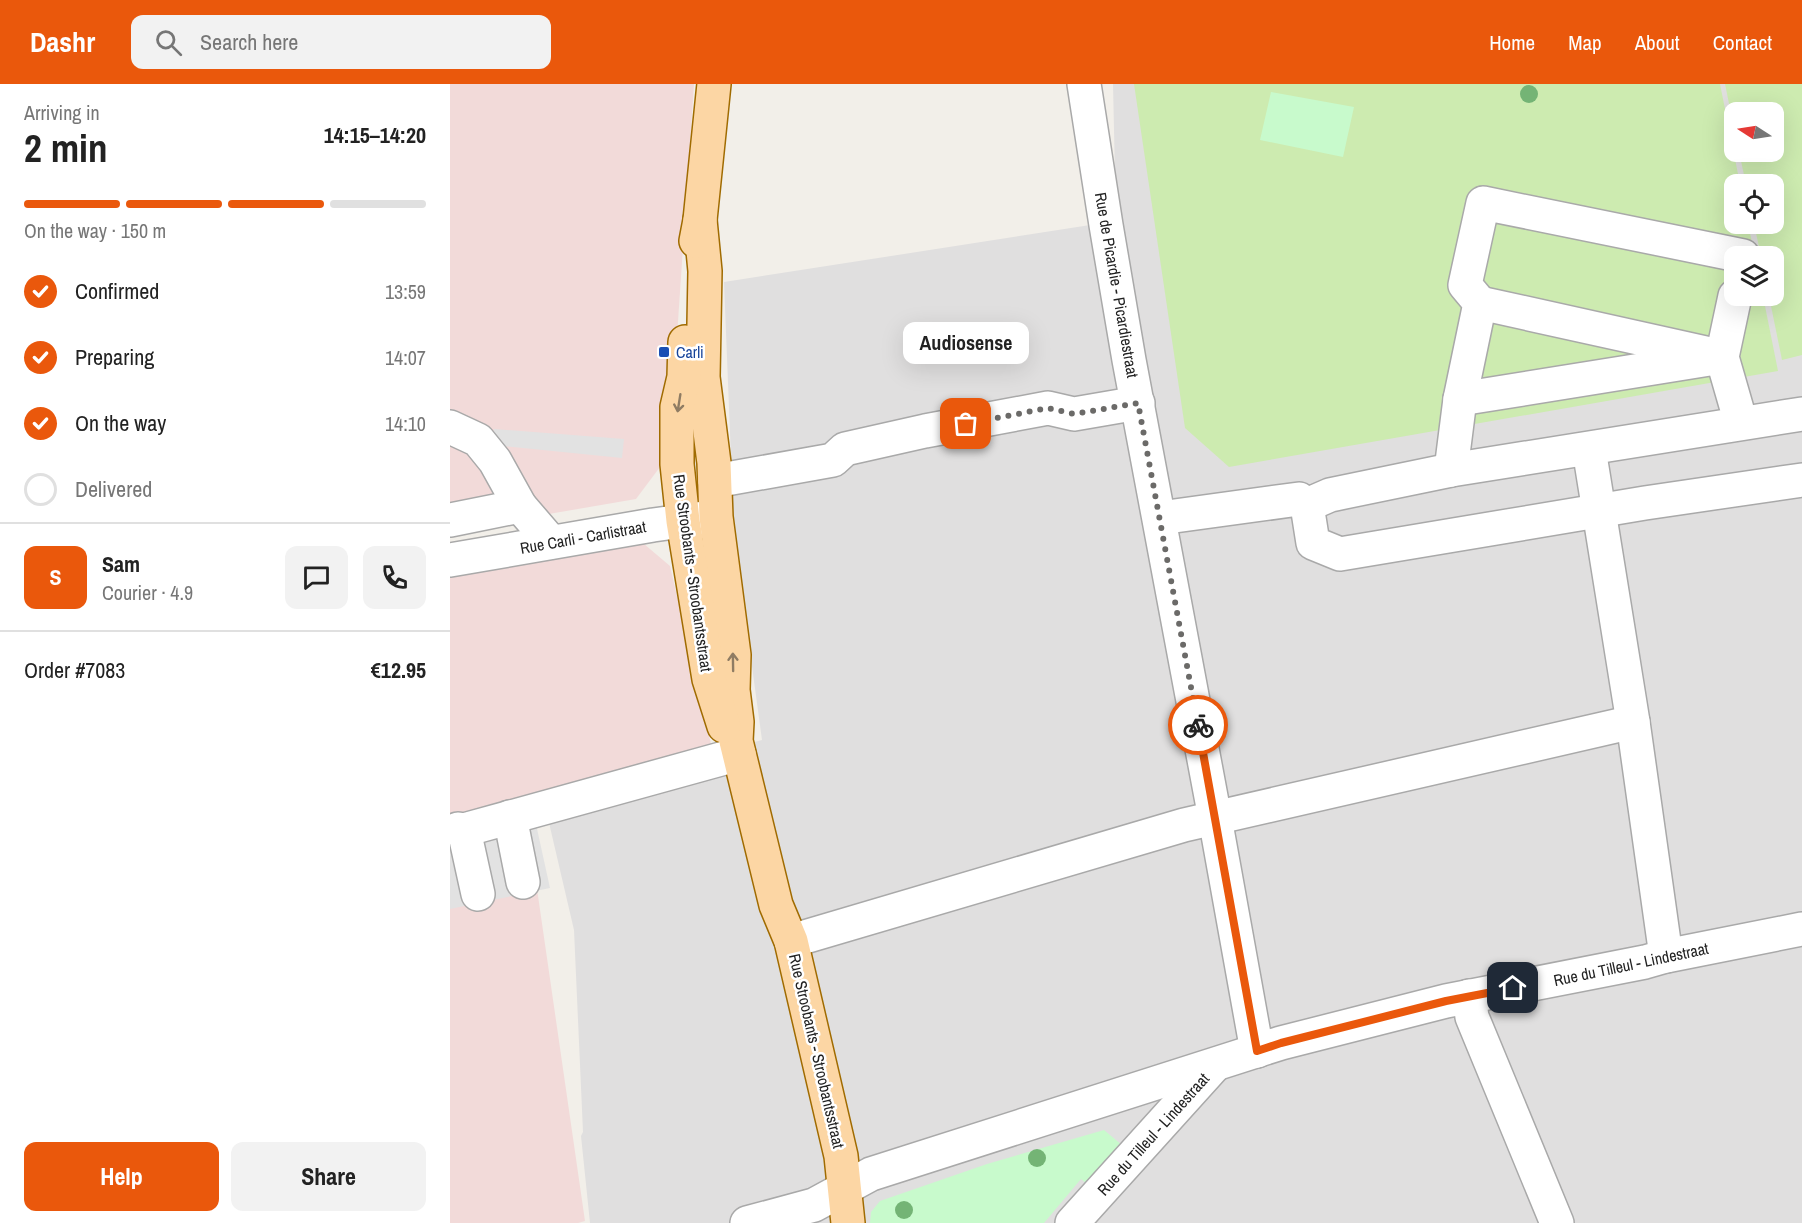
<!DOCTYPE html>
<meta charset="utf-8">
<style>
body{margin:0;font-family:"Archivo Narrow",sans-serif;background:#f2f2f2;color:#222;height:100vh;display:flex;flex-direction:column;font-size:22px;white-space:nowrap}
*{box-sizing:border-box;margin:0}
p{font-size:20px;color:#767676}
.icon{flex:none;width:33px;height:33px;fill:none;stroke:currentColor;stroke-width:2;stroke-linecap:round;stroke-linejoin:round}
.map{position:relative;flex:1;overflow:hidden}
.sheet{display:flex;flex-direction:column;background:#fff;width:450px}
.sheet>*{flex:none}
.needle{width:39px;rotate:282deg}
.buttons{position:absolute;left:1274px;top:18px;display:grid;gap:12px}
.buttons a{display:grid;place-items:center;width:60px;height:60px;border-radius:12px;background:#fff;box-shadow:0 6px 24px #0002;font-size:30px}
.pin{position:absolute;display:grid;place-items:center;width:51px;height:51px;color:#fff;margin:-26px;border-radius:12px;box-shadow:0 3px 9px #0006}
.courier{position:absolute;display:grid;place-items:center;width:60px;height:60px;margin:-30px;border:4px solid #ea580c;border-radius:50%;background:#fff;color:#222;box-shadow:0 2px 8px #0007}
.bubble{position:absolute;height:42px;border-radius:12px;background:#fff;box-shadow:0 6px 24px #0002;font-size:20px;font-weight:700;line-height:42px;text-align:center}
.overview em{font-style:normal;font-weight:700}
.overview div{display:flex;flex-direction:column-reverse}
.overview{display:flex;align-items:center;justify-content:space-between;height:102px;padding:0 24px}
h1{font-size:39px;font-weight:700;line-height:45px}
.bar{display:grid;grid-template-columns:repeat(4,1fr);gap:9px 6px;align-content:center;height:72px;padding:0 24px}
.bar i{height:8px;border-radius:4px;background:#e0e0e0}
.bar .current{background:#ea580c}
.bar p{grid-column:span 4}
.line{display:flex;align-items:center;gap:15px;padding:0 24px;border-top:2px solid #e0e0e0}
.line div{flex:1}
.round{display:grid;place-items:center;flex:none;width:63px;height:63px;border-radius:12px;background:#f2f2f2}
ol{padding:0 24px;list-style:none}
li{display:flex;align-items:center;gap:18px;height:66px}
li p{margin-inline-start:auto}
li .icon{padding:6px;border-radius:50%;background:#ea580c;color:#fff;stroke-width:4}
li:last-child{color:#767676}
li i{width:33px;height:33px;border:3px solid #e0e0e0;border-radius:50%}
.cta{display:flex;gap:12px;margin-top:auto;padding:12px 24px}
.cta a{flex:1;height:69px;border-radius:12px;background:#ea580c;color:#fff;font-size:24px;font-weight:700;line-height:69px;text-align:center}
.cta a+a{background:#f2f2f2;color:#222}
header{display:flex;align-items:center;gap:36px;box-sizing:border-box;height:84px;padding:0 30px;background:#ea580c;color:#fff}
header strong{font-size:28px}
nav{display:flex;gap:33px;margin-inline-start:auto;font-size:21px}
.search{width:420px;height:54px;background:#f2f2f2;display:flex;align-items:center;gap:15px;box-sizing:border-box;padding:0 21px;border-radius:12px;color:#767676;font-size:22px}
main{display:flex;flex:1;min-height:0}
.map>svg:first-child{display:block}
.residential{fill:#e0dfdf;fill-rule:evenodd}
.commercial{fill:#f2dad9}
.grass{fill:#cdebb0}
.park{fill:#c8facc}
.parking{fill:#e2e2e2}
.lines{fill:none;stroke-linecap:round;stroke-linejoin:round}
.minor-casing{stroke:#a9a9a9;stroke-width:36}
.major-casing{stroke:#a06b00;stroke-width:36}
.minor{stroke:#fff;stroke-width:33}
.major{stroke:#fcd6a4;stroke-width:33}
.tree{fill:#74b475}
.oneway{stroke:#8f7c63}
.done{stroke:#6b6a68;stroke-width:6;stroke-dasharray:0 10.8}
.route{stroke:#ea580c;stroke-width:8}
.transit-dot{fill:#1a4fb4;stroke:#fff;stroke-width:2}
.labels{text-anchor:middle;stroke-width:5;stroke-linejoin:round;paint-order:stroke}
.street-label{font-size:16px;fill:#222;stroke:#fff}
.transit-label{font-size:16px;fill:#164399;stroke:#fff;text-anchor:start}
</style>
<header>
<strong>Dashr</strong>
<div class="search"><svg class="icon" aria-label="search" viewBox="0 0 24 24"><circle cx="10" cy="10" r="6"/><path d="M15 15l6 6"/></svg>Search here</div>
<nav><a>Home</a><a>Map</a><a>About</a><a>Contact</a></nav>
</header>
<main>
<section class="sheet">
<div class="overview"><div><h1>2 min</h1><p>Arriving in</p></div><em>14:15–14:20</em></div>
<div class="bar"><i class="current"></i><i class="current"></i><i class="current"></i><i></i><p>On the way · 150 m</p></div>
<ol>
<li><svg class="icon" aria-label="check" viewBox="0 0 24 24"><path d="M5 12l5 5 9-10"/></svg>Confirmed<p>13:59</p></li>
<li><svg class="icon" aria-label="check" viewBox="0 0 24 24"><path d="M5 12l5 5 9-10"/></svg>Preparing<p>14:07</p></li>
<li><svg class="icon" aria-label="check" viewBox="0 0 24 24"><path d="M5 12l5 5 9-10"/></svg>On the way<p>14:10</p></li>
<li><i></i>Delivered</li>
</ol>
<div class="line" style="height:108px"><b class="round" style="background:#ea580c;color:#fff">S</b><div><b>Sam</b><p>Courier · 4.9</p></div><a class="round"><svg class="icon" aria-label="chat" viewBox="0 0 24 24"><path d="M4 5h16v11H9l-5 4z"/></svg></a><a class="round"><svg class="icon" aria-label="phone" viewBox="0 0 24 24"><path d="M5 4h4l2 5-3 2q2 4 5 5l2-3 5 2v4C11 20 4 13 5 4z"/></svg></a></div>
<div class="line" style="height:78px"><div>Order #7083</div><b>€12.95</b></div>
<div class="cta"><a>Help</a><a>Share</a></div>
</section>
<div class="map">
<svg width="1352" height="1139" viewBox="0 0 1352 1139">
<rect width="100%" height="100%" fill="#f2efe9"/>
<!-- residential -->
<path class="residential" d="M 663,0 L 1352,0 L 1352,1139 L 140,1139 L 131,1052 L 133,1048 L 124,846 L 93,713 L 312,656 L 284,450 L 274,198 L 666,137 ZM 1284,28 L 1323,28 L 1323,68 L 1284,68 ZM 1284,100 L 1323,100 L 1323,140 L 1284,140 ZM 1284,172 L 1323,172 L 1323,212 L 1284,212 Z"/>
<!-- commercial -->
<g class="commercial">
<path d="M 0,0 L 244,0 L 219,371 L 186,415 L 0,447 Z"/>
<path d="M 187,454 L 220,482 L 261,660 L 74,715 L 135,1137 L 128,1139 L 0,1139 L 0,489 Z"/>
</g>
<!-- grass -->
<g class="grass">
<path d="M 684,0 L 1270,0 L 1290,100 L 1284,100 L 1284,140 L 1298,140 L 1305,172 L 1284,172 L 1284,212 L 1313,212 L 1328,287 L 779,383 L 735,344 Z"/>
<path d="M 1275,0 L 1352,0 L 1352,271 L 1332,276 L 1319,212 L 1323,212 L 1323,172 L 1311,172 L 1304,140 L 1323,140 L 1323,100 L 1296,100 L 1289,68 L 1323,68 L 1323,28 L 1284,28 L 1284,44 Z"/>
</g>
<!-- park -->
<g class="park">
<path d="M 821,8 L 904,23 L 893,73 L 810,56 Z"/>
<path d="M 654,1046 L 678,1066 L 643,1105 L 631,1095 L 594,1139 L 420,1139 L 421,1128 L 430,1117 L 537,1080 Z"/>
</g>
<!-- parking -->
<g class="parking">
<path d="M 44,345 L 174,355 L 172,374 L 42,361 Z"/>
<path d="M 84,731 L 100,804 L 0,825 L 0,748 Z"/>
</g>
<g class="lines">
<defs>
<g id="minor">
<path d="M 634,0 L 656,141 L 679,276 L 765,734 L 807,967"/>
<path d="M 1285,212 L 1272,273 L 1291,339"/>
<path d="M 1030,219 L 1256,269"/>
<path d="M 1010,315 L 1272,273"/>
<path d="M 0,343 L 28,356 L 45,377 L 70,422 L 101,458"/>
<path d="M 1139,365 L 1183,638 L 1216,872"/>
<path d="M 1001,386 L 1010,315 L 1030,219 L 1015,201 L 1033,119 L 1293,172"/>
<path d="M 265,397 L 383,376 L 395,365 L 475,347 L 598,324 L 624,330 L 688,319"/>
<path d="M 857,421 L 880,411 L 1001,386 L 1352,330"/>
<path d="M 710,434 L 849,415 L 857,421 L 863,459 L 890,470 L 1195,419 L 1352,396"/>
<path d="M 0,436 L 70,422"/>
<path d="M 0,476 L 203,441 L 261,433"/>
<path d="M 60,733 L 73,798"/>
<path d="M 8,745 L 14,746 L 289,670"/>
<path d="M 14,746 L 28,810"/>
<path d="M 341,857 L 734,741 L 1183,638"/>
<path d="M 1019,912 L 1022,933 L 1107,1139"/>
<path d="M 297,1139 L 364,1121 L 421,1090 L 831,959 L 996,917 L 1195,878 L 1216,872 L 1352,845"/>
<path d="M 622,1139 L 763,983"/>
</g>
<g id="major">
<path d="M 250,136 L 255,187 L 253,293 L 264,379 L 266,433 L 284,571 L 283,606 L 287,638 L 286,657 L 326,821 L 341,857 L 391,1072 L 398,1139"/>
<path d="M 246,157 L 250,136 L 264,0"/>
<path d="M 235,258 L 234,293 L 227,323 L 227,380 L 233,437 L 259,595 L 274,642"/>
</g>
</defs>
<!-- minor casing -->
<use href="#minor" class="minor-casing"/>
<!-- major casing -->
<use href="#major" class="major-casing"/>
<!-- minor -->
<use href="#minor" class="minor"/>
<!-- major -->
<use href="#major" class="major"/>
</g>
<!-- trees -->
<g class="tree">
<circle cx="1079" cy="10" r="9"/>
<circle cx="587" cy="1074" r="9"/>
<circle cx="454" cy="1126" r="9"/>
</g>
<!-- one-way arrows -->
<defs><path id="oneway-shaft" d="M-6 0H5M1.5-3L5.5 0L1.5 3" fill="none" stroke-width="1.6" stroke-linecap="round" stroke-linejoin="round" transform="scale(1.5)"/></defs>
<g class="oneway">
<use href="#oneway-shaft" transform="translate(229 319) rotate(99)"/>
<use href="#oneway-shaft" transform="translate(283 578) rotate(-91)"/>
</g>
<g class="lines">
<!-- done -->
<path class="done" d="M 516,340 L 598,324 L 624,330 L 688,319 L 748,641"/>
<!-- route -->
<path class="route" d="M 748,641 L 807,967 L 831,959 L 996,917 L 1063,904"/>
</g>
<!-- markers -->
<rect class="transit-dot" x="208" y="262" width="12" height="12" rx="3"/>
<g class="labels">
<!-- street labels -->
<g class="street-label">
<text transform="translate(667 201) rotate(80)" y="6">Rue de Picardie - Picardiestraat</text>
<text transform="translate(133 453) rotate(-10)" y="6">Rue Carli - Carlistraat</text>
<text transform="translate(243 489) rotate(82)" y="6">Rue Stroobants - Stroobantsstraat</text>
<text transform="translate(1181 880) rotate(-12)" y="6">Rue du Tilleul - Lindestraat</text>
<text transform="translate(367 967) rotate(77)" y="6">Rue Stroobants - Stroobantsstraat</text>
<text transform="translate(703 1050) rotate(-48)" y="6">Rue du Tilleul - Lindestraat</text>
</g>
<!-- transit labels -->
<g class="transit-label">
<text x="226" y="274">Carli</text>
</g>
</g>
</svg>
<div class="buttons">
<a><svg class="needle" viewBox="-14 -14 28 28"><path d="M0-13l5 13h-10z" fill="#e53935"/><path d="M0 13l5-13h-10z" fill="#767676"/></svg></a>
<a><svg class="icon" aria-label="locate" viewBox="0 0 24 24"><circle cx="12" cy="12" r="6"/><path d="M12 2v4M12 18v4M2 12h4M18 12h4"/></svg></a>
<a><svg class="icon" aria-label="layers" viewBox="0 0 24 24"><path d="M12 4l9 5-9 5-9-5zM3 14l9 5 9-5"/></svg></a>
</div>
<div class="pin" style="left:516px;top:340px;background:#ea580c"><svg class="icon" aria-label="bag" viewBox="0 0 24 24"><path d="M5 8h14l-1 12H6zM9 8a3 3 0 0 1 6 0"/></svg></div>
<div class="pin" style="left:1063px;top:904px;background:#1f2937"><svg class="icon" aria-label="home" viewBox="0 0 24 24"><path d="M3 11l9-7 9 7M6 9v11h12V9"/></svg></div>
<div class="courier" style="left:748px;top:641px"><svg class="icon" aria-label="bike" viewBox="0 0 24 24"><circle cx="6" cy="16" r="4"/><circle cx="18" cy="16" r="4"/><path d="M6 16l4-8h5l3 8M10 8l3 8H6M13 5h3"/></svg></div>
<div class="bubble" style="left:453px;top:238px;width:126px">Audiosense</div>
</div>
</main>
